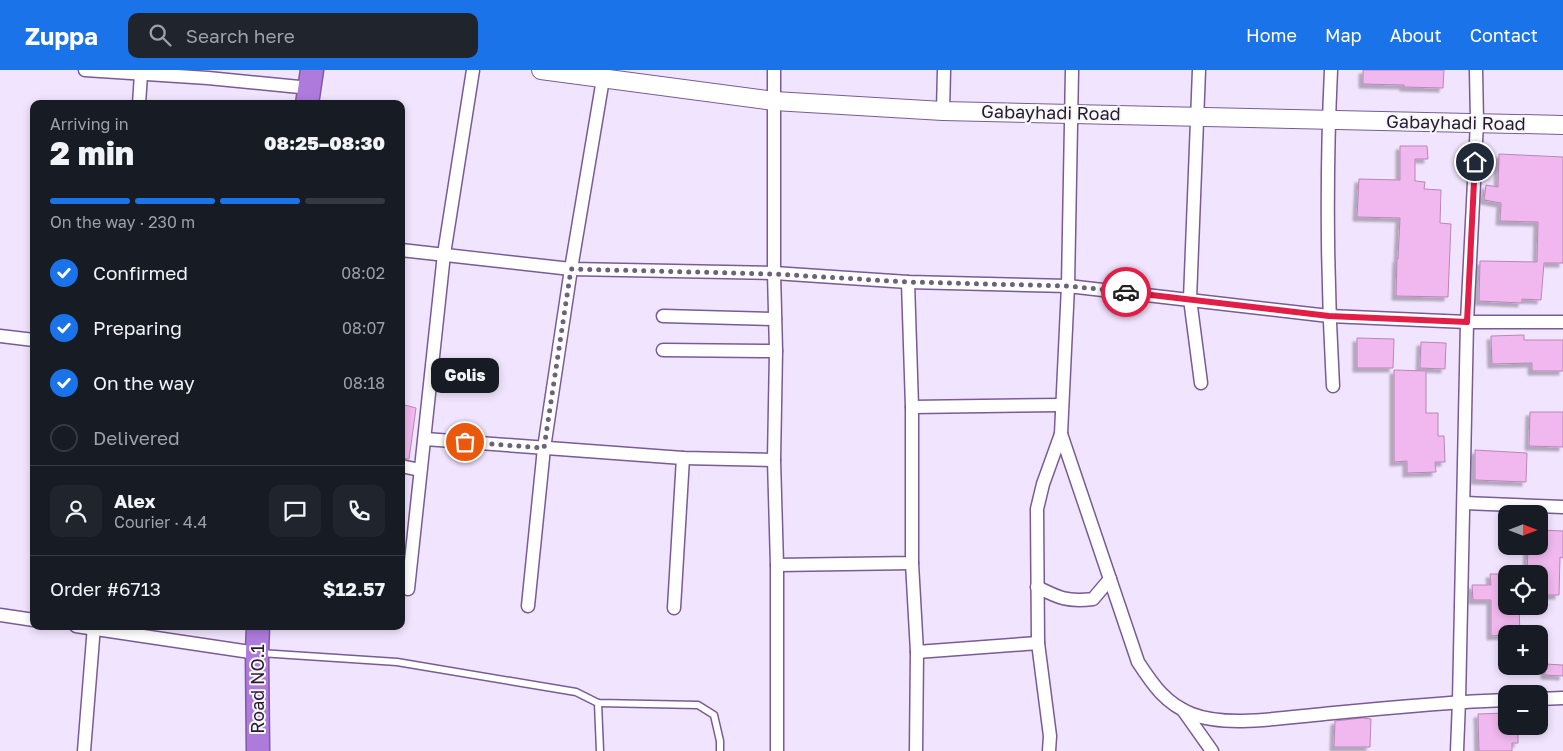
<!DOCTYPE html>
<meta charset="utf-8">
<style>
body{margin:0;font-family:"Golos Text",sans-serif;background:#20242c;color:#f1f3f6;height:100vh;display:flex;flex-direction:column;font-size:19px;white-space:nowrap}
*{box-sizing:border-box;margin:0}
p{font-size:16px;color:#9ea1a6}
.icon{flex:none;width:28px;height:28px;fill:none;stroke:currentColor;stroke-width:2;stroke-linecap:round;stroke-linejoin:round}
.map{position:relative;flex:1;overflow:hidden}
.panel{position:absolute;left:30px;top:30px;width:375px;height:530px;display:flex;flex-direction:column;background:#171b24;border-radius:10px;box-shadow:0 2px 8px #0003}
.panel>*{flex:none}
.needle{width:32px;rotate:90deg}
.fabs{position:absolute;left:1498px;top:435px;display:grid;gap:10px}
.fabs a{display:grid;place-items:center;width:50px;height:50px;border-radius:10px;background:#171b24;box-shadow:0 2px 8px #0003;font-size:25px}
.pin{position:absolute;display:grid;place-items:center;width:42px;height:42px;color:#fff;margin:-21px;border:2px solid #fff;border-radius:50%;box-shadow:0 1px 5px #0007}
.courier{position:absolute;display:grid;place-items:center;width:50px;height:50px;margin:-25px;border:4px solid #e11d48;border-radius:50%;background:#fff;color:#222;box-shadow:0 1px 6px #0007}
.bubble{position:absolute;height:35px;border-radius:10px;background:#171b24;box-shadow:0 2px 8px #0003;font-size:16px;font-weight:800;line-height:35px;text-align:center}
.overview em{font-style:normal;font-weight:800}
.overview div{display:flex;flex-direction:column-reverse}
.overview{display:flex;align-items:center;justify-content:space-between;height:85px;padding:0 20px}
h1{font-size:32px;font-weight:800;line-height:38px}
.bar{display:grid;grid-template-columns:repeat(4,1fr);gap:8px 5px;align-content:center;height:60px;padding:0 20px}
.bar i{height:6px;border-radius:4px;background:#363941}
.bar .active{background:#1a73e8}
.bar p{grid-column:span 4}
.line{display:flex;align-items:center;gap:12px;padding:0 20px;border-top:1px solid #363941}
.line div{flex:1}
.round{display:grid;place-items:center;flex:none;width:52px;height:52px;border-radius:10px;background:#20242c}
ol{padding:0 20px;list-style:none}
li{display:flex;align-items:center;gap:15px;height:55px}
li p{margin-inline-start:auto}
li .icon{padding:5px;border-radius:50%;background:#1a73e8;color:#fff;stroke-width:4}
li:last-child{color:#9ea1a6}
li i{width:28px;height:28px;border:2px solid #363941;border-radius:50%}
header{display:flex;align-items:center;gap:30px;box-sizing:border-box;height:70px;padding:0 25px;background:#1a73e8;color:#fff}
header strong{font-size:24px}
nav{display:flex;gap:28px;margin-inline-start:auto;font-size:18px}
.search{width:350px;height:45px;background:#20242c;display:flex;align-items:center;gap:12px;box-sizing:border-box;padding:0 18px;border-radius:10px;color:#9ea1a6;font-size:19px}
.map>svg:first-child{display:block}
.building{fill:#f0b8ee;stroke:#ba85b9;filter:url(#shadow)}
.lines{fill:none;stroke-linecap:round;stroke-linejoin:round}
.lane-casing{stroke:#795b95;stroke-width:9}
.street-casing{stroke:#795b95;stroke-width:15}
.secondary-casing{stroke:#795b95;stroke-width:20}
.highway-casing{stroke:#7f59a2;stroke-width:25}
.lane{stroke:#fff;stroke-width:6}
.street{stroke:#fff;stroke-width:12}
.secondary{stroke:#fff;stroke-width:18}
.highway{stroke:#ae7bdd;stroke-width:22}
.done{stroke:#6e617a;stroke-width:5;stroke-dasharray:0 9}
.route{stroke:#e11d48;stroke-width:6}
.labels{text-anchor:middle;stroke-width:4;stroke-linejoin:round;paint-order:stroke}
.street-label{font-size:18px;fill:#271a33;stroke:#f7f7f7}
</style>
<header>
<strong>Zuppa</strong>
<div class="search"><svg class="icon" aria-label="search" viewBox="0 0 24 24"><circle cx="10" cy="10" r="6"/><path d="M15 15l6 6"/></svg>Search here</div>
<nav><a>Home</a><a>Map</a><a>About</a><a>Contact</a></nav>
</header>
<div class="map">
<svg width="1563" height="681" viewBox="0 0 1563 681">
<defs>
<filter id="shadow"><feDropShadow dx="-4" dy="4" stdDeviation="1" flood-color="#0004"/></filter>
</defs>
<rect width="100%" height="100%" fill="#f1e4fe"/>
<!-- building -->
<g class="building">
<path d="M 1363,0 L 1444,0 L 1443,18 L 1404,17 L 1404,15 L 1363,14 Z"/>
<path d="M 1400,76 L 1427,76 L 1428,89 L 1415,89 L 1415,111 L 1425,112 L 1424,119 L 1441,120 L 1440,153 L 1451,154 L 1448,227 L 1396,226 L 1397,189 L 1398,189 L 1400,148 L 1357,147 L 1359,109 L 1400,110 Z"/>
<path d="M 1499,84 L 1563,87 L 1563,193 L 1544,193 L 1541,230 L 1522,229 L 1522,233 L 1479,231 L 1480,191 L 1537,192 L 1538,152 L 1500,151 L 1501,133 L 1484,130 L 1486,115 L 1498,117 Z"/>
<path d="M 1524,265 L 1524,270 L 1563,270 L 1563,301 L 1532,301 L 1532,293 L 1492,294 L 1491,266 Z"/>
<path d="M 1357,268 L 1394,269 L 1393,298 L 1357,298 Z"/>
<path d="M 1421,272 L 1446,273 L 1445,299 L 1420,298 Z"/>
<path d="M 1394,300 L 1426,301 L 1426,343 L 1438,343 L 1438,366 L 1444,366 L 1445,392 L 1435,392 L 1436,402 L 1407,403 L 1407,391 L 1394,392 Z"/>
<path d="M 401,334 L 416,338 L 409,389 L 401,388 Z"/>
<path d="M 1530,342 L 1563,342 L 1563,377 L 1529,376 Z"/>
<path d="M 1475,380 L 1527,383 L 1526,412 L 1475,410 Z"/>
<path d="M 1539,460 L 1563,461 L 1563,488 L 1560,487 L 1559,525 L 1539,525 L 1539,504 L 1527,504 L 1528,476 L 1539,476 Z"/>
<path d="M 1490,504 L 1506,504 L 1506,536 L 1519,536 L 1520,564 L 1491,566 L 1491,530 L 1473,530 L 1472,515 L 1491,515 Z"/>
<path d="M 1545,594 L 1563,595 L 1563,606 L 1545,605 Z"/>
<path d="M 1506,643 L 1506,656 L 1518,656 L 1518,673 L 1512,673 L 1512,681 L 1479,681 L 1478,644 Z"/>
<path d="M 1362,648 L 1371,649 L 1370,677 L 1334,677 L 1335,651 Z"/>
</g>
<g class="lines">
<defs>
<g id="lane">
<path d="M 260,583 L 397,592 L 576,622 L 598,633 L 698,635 L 714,645 L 720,671 L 720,681"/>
<path d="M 598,633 L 600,681"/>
</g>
<g id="street">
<path d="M 85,0 L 208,8 L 310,18"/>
<path d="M 774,0 L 774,203 L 776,281 L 774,390 L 777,495 L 777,681"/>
<path d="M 1199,0 L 1190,229 L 1201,313"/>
<path d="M 1331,0 C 1326,105 1327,211 1333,316"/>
<path d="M 139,34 L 141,4"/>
<path d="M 943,41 L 944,0"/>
<path d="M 401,180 L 571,199 L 774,203 L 908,212 L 1068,216 L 1329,246 L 1467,252 L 1563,252"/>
<path d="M 663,246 L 775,249"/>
<path d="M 0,266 L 34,270"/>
<path d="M 663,280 L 776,281"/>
<path d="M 912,337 L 1062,335"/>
<path d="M 1061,364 L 1138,592 C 1153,615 1166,634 1192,644 C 1227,658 1286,647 1324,644 C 1385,638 1445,632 1506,630"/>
<path d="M 425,369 L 683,388 L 774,390"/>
<path d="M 401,396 L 420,400"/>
<path d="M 1464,433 L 1563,437"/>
<path d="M 912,493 L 917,582 L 916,681"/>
<path d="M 777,495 L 912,493 L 912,337 L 908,212"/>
<path d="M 1037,517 C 1059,528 1067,532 1093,529 L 1110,509"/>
<path d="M 408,519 L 444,184 L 473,0"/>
<path d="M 528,536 L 544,378 L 571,199 L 603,9"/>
<path d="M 674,538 L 683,388"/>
<path d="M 0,545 L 34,550"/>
<path d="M 76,556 L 257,583"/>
<path d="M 917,582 L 1038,573"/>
<path d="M 1539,629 L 1563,628"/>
<path d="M 1183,640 L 1212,681"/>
<path d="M 84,681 L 94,556"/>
<path d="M 1049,681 L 1050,666 L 1038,573 L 1037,439 L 1043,414 L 1061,364 L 1068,216 L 1072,0"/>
<path d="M 1457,681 L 1459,631 L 1467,252 L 1477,52 L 1476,0"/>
</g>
<path id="secondary" d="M 541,0 L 774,31 L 943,41 L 1563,55"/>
<g id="highway">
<path d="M 307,34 L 312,0"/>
<path d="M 258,681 L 257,583 L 258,556"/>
</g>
</defs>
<!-- lane casing -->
<use href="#lane" class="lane-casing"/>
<!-- street casing -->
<use href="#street" class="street-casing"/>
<!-- secondary casing -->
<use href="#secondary" class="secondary-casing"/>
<!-- highway casing -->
<use href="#highway" class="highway-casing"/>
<!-- lane -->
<use href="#lane" class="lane"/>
<!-- street -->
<use href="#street" class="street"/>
<!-- secondary -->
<use href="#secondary" class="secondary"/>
<!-- highway -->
<use href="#highway" class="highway"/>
</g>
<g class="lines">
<!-- done -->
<path class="done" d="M 465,372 L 544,378 L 571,199 L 774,204 L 908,212 L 1068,216 L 1126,222"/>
<!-- route -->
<path class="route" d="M 1126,222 L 1329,246 L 1467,252 L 1475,92"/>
</g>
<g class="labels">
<!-- street labels -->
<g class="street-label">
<text transform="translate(1051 43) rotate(1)" y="6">Gabayhadi Road</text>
<text transform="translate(1456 53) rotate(1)" y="6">Gabayhadi Road</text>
<text transform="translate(258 619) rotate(-90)" y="6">Road NO.1</text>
</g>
</g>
</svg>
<div class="fabs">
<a><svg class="needle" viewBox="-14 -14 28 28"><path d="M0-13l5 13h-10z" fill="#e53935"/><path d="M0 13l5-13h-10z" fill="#9ea1a6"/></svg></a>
<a><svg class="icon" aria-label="locate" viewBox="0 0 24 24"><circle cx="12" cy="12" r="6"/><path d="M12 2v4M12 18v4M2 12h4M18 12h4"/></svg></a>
<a>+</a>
<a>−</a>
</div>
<div class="pin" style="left:465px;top:372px;background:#ea580c"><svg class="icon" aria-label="bag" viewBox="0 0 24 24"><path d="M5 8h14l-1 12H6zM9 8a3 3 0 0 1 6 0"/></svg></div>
<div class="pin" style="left:1475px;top:92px;background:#1f2937"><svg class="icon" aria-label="home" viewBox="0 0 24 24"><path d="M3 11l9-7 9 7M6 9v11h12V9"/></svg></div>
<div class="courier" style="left:1126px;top:222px"><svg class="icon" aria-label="car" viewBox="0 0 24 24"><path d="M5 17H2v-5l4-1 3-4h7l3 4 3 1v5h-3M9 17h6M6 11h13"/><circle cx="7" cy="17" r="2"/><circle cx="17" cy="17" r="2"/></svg></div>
<div class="bubble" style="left:431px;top:288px;width:68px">Golis</div>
<section class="panel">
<div class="overview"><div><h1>2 min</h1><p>Arriving in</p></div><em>08:25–08:30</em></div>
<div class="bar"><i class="active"></i><i class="active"></i><i class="active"></i><i></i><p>On the way · 230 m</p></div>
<ol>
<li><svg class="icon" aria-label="check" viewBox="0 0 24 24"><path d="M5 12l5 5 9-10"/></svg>Confirmed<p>08:02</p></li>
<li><svg class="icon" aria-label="check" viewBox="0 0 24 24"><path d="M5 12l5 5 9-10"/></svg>Preparing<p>08:07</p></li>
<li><svg class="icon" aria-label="check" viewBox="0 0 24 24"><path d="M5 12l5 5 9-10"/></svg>On the way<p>08:18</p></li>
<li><i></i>Delivered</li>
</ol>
<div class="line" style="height:90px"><a class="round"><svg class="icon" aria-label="person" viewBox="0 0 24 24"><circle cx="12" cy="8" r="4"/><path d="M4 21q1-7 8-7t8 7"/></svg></a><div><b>Alex</b><p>Courier · 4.4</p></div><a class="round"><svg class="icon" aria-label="chat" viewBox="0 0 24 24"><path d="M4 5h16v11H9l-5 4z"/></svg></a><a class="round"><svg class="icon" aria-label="phone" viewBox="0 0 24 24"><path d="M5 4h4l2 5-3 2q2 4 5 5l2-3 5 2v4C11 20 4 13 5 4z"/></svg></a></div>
<div class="line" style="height:65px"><div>Order #6713</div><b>$12.57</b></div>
</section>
</div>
